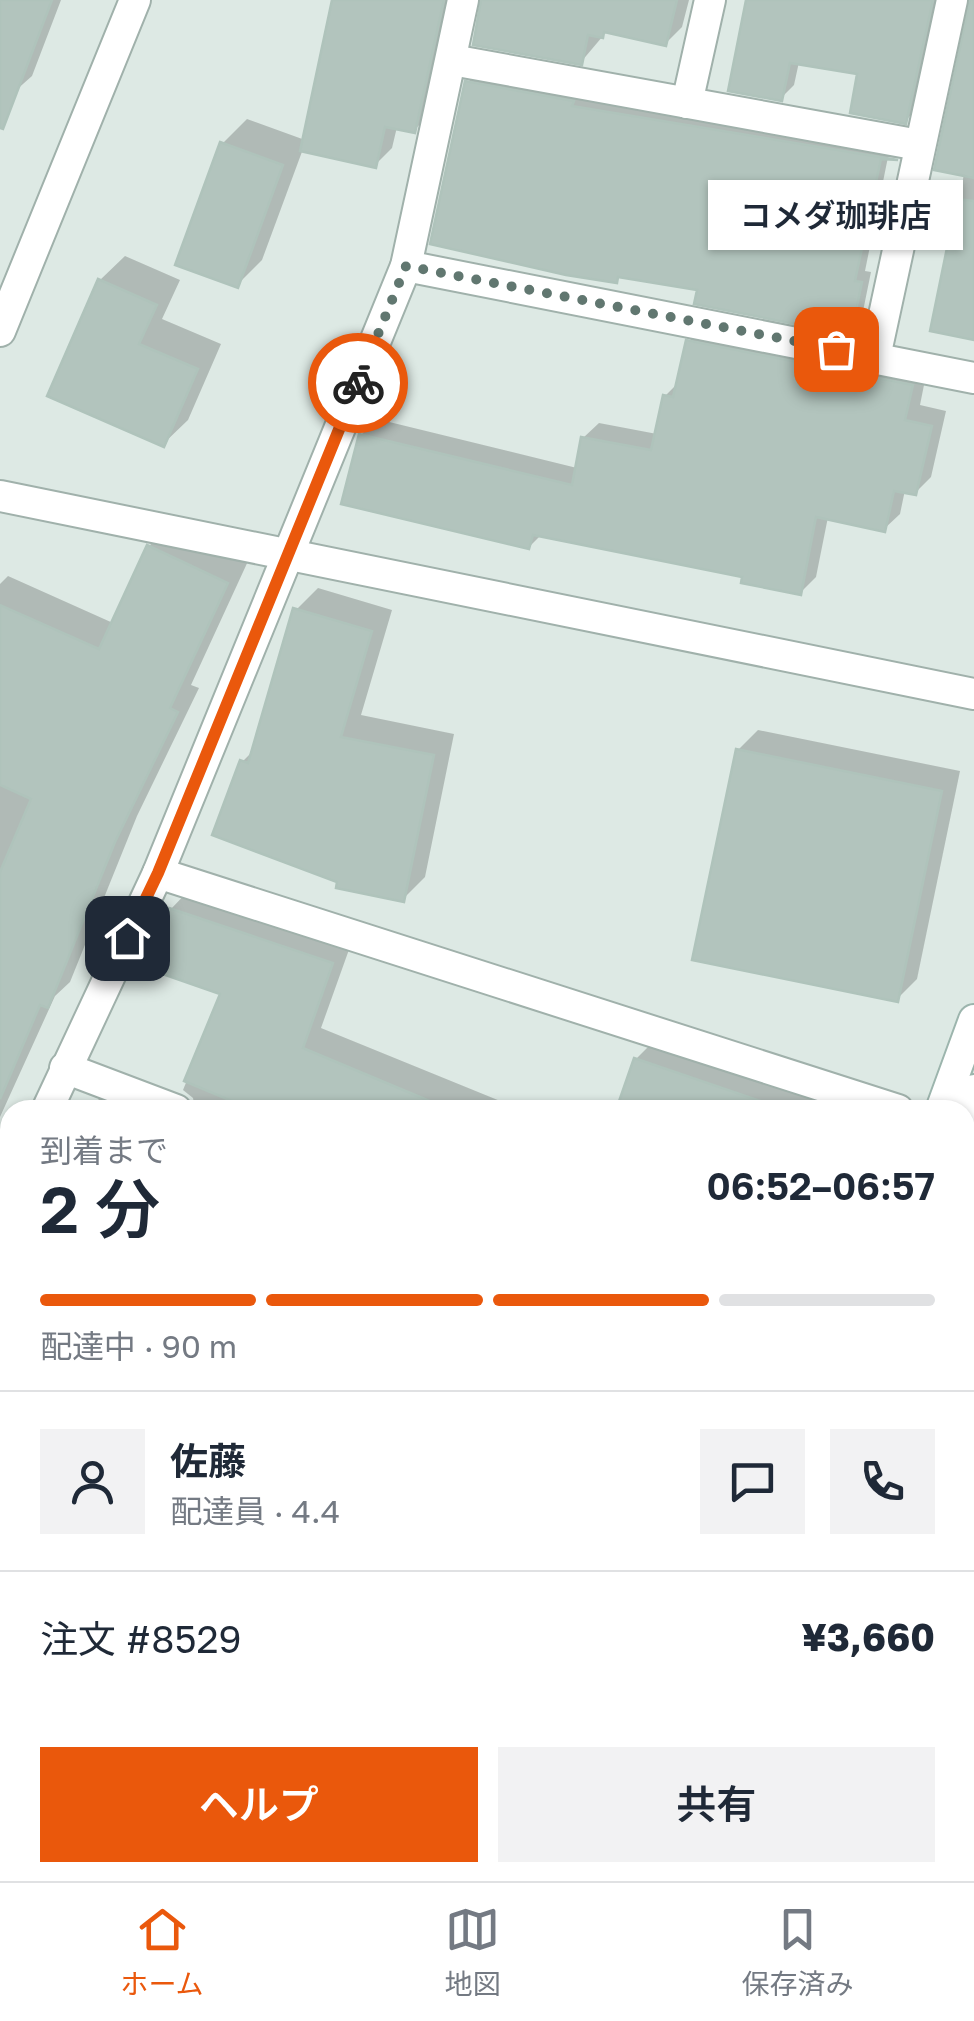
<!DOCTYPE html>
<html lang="ja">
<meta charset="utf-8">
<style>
body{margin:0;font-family:"Golos Text","Noto Sans JP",sans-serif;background:#f2f2f3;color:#1f2937;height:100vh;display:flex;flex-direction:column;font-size:38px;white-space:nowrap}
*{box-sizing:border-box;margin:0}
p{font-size:32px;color:#747a83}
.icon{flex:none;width:55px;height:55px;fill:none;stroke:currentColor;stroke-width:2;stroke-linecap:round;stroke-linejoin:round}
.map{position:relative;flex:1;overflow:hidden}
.side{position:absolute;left:0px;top:1100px;width:975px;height:782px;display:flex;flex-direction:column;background:#fff;border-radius:30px 30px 0 0;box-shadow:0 2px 8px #0004}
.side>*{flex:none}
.pin{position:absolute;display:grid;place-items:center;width:85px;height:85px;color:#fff;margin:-42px;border-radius:20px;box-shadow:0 5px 15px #0006}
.courier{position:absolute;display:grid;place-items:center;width:100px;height:100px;margin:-50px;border:8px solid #ea580c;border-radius:50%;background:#fff;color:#222;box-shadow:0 2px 12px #0007}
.bubble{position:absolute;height:70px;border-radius:0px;background:#fff;box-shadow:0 2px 8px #0004;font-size:32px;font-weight:600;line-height:70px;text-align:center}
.head em{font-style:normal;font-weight:600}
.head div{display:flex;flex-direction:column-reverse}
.head{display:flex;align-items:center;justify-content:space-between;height:170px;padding:0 40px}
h1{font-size:65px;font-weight:600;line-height:75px}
.bar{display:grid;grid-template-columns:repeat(4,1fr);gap:15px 10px;align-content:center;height:120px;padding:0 40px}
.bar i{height:12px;border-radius:8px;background:#e0e1e3}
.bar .active{background:#ea580c}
.bar p{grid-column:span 4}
.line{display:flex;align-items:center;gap:25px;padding:0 40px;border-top:2px solid #e0e1e3}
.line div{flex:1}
.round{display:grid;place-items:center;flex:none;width:105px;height:105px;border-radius:0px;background:#f2f2f3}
.cta{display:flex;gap:20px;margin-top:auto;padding:20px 40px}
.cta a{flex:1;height:115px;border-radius:0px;background:#ea580c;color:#fff;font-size:40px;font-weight:600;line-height:115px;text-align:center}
.cta a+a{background:#f2f2f3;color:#1f2937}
.dock{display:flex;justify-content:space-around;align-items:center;height:140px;border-top:2px solid #e0e1e3;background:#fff;font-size:28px;color:#747a83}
.dock a{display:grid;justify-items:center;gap:5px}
.dock .active{color:#ea580c}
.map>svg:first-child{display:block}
.shadow{fill:#0003}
.building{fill:#b2c4bd;stroke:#afc3bb;stroke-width:2.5}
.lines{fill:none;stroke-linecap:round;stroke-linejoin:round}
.service-casing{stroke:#a0b1ab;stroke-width:29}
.minor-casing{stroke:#a0b1ab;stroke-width:34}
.tertiary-casing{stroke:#a0b1ab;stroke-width:34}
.secondary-casing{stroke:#9cb5ad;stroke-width:34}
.service{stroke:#fff;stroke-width:25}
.minor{stroke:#fff;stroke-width:30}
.tertiary{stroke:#fff;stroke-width:30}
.secondary{stroke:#fff;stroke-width:30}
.done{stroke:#617770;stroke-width:10;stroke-dasharray:0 18}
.route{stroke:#ea580c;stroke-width:12}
</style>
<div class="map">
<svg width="974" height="1881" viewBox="0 0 974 1881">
<rect width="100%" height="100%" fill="#dde9e4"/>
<!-- shadow -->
<g class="shadow">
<path d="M 0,0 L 61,0 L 32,76 L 14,92 L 0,129 Z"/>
<path d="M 335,0 L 455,0 L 431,114 L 414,130 L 397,127 L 392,148 L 375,165 L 303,149 L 262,260 L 237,285 L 222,144 L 247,119 L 305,140 Z"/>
<path d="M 483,0 L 689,0 L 682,27 L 665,44 L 608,30 L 581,62 Z"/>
<path d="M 749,0 L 942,0 L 918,108 L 905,121 L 860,71 L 799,62 L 794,85 L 781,98 Z"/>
<path d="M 974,0 L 974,338 L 933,329 L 964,174 Z"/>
<path d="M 478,72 L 905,150 L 897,158 L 888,157 L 865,271 L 871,272 L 861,321 L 850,332 L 700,288 L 621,275 L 616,280 L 509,258 L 505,261 L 433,243 L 467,83 Z"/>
<path d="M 125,256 L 180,280 L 162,319 L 221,344 L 188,420 L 163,444 L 100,280 Z"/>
<path d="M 704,326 L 927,370 L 920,405 L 946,411 L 931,477 L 916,492 L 905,490 L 900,514 L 884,529 L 828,517 L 816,577 L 800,593 L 745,576 L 541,535 L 529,547 L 361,435 L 377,419 L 577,468 L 583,438 L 599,423 L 657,434 L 665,396 L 679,382 L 688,342 Z"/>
<path d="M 172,524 L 249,559 L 191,685 L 199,688 L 137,816 L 70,982 L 55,996 L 0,1117 L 0,584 L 8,576 L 113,623 L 149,546 Z"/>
<path d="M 318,588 L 392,610 L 361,715 L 454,734 L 425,877 L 403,899 L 340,880 L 243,761 L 255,749 L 296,610 Z"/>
<path d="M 758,730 L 960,771 L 917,979 L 897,999 L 738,750 Z"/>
<path d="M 190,889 L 351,944 L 321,1028 L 522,1110 L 185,1110 L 195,1109 L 193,1098 L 183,1090 L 223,992 L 171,909 Z"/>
<path d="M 661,1034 L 822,1089 L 814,1110 L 618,1110 L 636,1059 Z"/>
<path d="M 106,1092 L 162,1110 L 88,1110 Z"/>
<path d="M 10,1298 L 10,1451 L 0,1446 L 0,1308 Z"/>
<path d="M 974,1303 L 974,1408 L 965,1407 L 965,1312 Z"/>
<path d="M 974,1423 L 974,1474 L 965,1472 Z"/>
<path d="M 0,1606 L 10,1611 L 10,1855 L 0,1876 Z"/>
<path d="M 965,1628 L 974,1629 L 974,1740 L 965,1738 Z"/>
<path d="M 965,1830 L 974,1832 L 974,1881 L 844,1881 L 852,1872 L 965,1872 Z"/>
<path d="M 313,1872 L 377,1872 L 369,1881 L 323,1881 L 325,1878 Z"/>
<path d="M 455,1872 L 527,1872 L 532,1875 L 529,1881 L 451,1881 Z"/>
<path d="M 616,1872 L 705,1872 L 701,1881 L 635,1881 Z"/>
</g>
<!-- building -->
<g class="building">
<path d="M 0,0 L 52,0 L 3,129 L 0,128 Z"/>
<path d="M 332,0 L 444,0 L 415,133 L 385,127 L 376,168 L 300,151 Z"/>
<path d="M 481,0 L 677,0 L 666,46 L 604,32 L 603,38 L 588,35 L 582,65 L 473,45 Z"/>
<path d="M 746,0 L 933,0 L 906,124 L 850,113 L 857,74 L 790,63 L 782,101 L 728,91 Z"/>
<path d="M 970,0 L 974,0 L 974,178 L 934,170 Z"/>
<path d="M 465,81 L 574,101 L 572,106 L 898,160 L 881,159 L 855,281 L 862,282 L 851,335 L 694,304 L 697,290 L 618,277 L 617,283 L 566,275 L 430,244 Z"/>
<path d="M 220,142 L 283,165 L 238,288 L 175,265 Z"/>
<path d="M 957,199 L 974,201 L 974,340 L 930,331 Z"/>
<path d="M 98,279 L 157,305 L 139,344 L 198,369 L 164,447 L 47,396 Z"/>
<path d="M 686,340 L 913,385 L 905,420 L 932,426 L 916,495 L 894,491 L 885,532 L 816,517 L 801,595 L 741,583 L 742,577 L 533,535 L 529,549 L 341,504 L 359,434 L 572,485 L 581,437 L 651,450 L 663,395 L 673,397 Z"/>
<path d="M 147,545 L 228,583 L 170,708 L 178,712 L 115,842 L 48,1008 L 40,1005 L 0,1099 L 0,872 L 31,799 L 0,785 L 0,605 L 99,649 Z"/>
<path d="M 293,608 L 372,631 L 341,737 L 434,755 L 404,902 L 336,888 L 337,882 L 212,835 L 240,760 L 248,763 Z"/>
<path d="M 736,749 L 942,791 L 898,1002 L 692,960 Z"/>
<path d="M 169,908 L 333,963 L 303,1048 L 451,1110 L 253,1110 L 184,1081 L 220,994 L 148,969 Z"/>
<path d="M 634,1058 L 769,1104 L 768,1110 L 616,1110 Z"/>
</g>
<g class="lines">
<defs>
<path id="service" d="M 965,1615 L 974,1616"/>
<g id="minor">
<path d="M 452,60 L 919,145"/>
<path d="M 687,103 L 710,0"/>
<path d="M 406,266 L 974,378"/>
<path d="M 875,357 L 952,0"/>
<path d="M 158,873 L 898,1110"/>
<path d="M 65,1068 L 176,1110"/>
<path d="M 47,1110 L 158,873 L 406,266 L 463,0"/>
<path d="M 0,1220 L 10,1197"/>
<path d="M 0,1287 L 10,1292"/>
<path d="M 0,1601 L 10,1606"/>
<path d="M 555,1872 L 572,1881"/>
<path d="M 16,1881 L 20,1872"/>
<path d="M 416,1881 L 420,1872"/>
</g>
<g id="tertiary">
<path d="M 0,331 L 135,0"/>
<path d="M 0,496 L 974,694"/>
</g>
<g id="secondary">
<path d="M 941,1110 L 974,1020"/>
<path d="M 965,1137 L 974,1090"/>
<path d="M 758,1881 L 759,1872"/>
<path d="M 819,1881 L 821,1872"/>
</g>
</defs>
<!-- service casing -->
<use href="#service" class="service-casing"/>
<!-- minor casing -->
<use href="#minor" class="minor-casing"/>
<!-- tertiary casing -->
<use href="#tertiary" class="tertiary-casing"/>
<!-- secondary casing -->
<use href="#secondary" class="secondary-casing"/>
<!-- service -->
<use href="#service" class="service"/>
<!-- minor -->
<use href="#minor" class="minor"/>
<!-- tertiary -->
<use href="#tertiary" class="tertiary"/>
<!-- secondary -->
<use href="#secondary" class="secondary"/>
</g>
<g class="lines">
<!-- done -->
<path class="done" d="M 358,383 L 406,266 L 836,349"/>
<!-- route -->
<path class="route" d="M 127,938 L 158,873 L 358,383"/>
</g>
</svg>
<div class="pin" style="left:836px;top:349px;background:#ea580c"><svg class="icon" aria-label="bag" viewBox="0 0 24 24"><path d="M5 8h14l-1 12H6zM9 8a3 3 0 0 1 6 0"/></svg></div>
<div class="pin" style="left:127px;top:938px;background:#1f2937"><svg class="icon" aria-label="home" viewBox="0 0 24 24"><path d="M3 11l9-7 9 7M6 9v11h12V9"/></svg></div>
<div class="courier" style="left:358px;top:383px"><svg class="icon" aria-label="bike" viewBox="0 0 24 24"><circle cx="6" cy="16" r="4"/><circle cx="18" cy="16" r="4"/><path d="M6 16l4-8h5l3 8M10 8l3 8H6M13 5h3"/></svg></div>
<div class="bubble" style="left:708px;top:180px;width:255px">コメダ珈琲店</div>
<section class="side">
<div class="head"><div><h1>2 分</h1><p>到着まで</p></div><em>06:52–06:57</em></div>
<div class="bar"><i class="active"></i><i class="active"></i><i class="active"></i><i></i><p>配達中 · 90 m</p></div>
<div class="line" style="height:180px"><a class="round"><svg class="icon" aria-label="person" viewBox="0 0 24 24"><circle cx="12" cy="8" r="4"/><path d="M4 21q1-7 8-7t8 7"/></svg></a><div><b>佐藤</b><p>配達員 · 4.4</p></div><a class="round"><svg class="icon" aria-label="chat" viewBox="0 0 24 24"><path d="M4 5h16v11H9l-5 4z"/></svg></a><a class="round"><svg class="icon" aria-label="phone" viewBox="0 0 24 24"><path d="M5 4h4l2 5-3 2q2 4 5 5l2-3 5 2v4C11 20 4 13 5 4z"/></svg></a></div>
<div class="line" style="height:130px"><div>注文 #8529</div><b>¥3,660</b></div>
<div class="cta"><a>ヘルプ</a><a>共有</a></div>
</section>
</div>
<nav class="dock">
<a class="active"><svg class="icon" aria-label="home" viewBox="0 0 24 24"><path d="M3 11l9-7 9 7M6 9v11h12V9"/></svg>ホーム</a>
<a><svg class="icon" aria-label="map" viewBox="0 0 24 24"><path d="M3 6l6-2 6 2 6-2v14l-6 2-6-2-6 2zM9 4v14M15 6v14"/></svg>地図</a>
<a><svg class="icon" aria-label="saved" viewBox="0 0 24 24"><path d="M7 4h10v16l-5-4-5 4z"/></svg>保存済み</a>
</nav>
